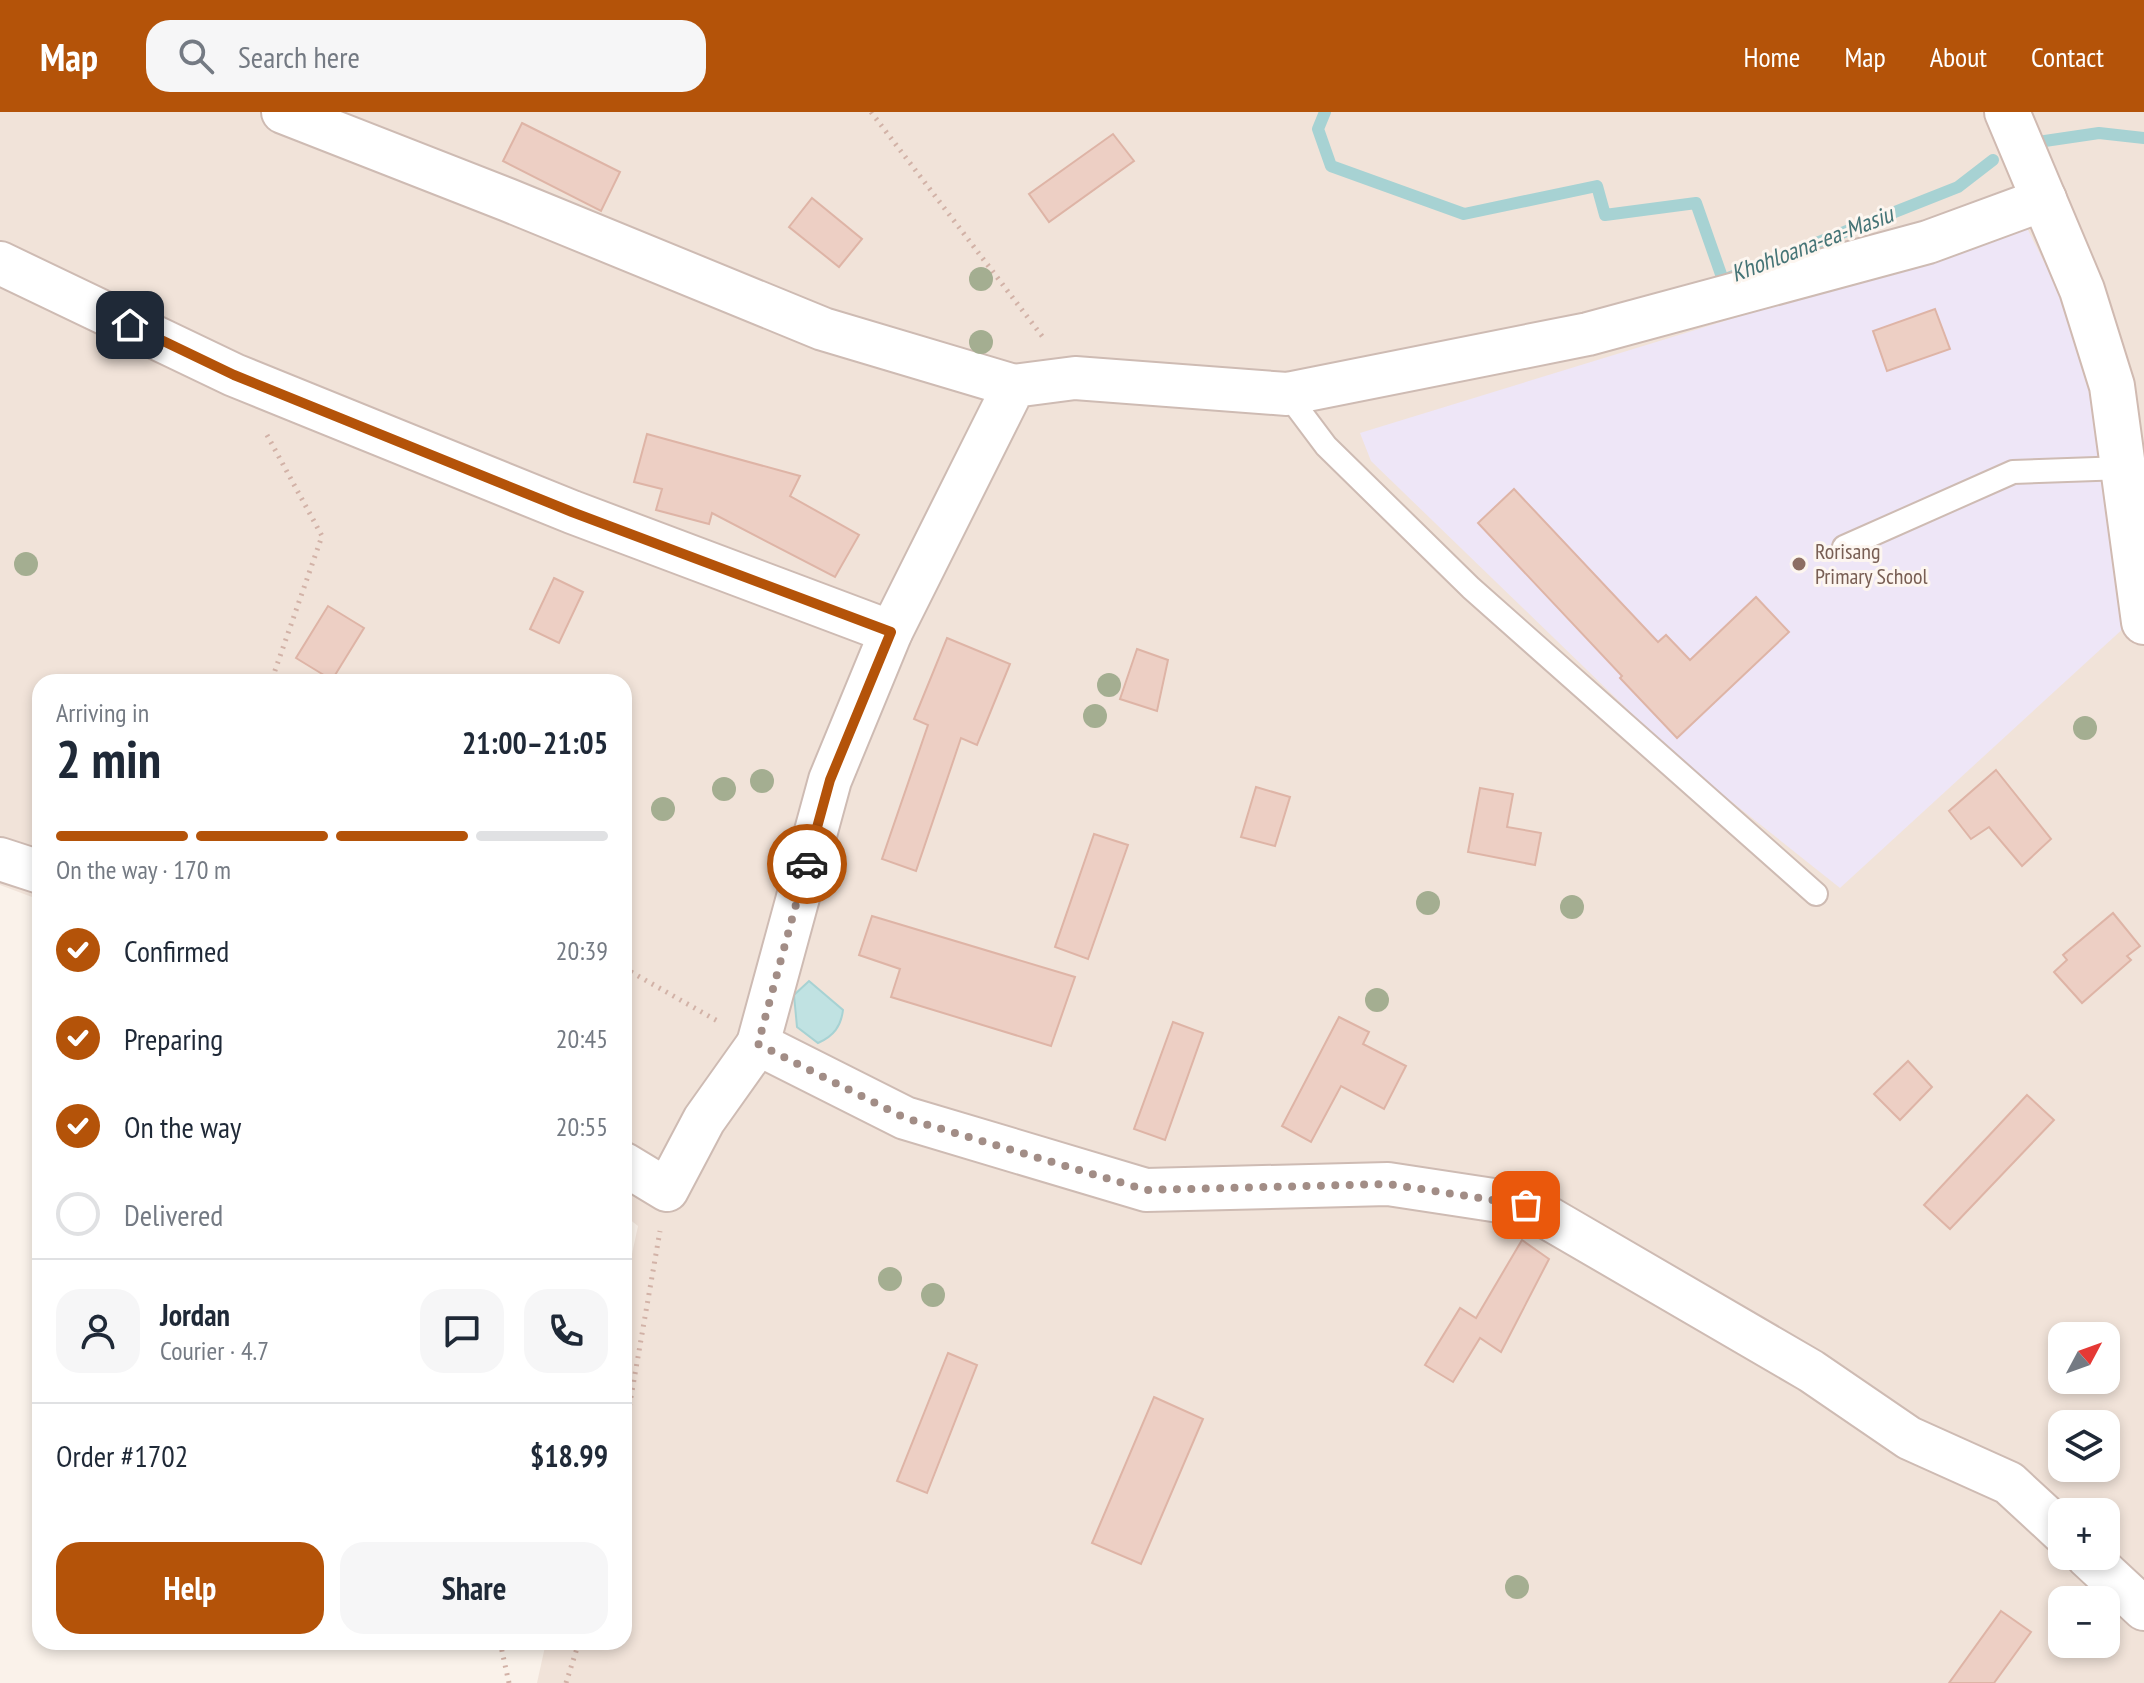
<!DOCTYPE html>
<meta charset="utf-8">
<style>
body{margin:0;font-family:"PT Sans Narrow",sans-serif;background:#f6f6f7;color:#1f2937;height:100vh;display:flex;flex-direction:column;font-size:30px;white-space:nowrap}
*{box-sizing:border-box;margin:0}
p{font-size:26px;color:#747a83}
.icon{flex:none;width:44px;height:44px;fill:none;stroke:currentColor;stroke-width:2;stroke-linecap:round;stroke-linejoin:round}
.map{position:relative;flex:1;overflow:hidden}
.panel{position:absolute;left:32px;top:562px;width:600px;height:976px;display:flex;flex-direction:column;background:#fff;border-radius:24px;box-shadow:0 4px 12px #0003}
.panel>*{flex:none}
.needle{width:52px;rotate:49deg}
.tools{position:absolute;left:2048px;top:1210px;display:grid;gap:16px}
.tools a{display:grid;place-items:center;width:72px;height:72px;border-radius:16px;background:#fff;box-shadow:0 4px 12px #0003;font-size:40px}
.pin{position:absolute;display:grid;place-items:center;width:68px;height:68px;color:#fff;margin:-34px;border-radius:16px;box-shadow:0 4px 12px #0006}
.courier{position:absolute;display:grid;place-items:center;width:80px;height:80px;margin:-40px;border:6px solid #b45309;border-radius:50%;background:#fff;color:#222;box-shadow:0 2px 10px #0007}
.summary em{font-style:normal;font-weight:800}
.summary div{display:flex;flex-direction:column-reverse}
.summary{display:flex;align-items:center;justify-content:space-between;height:136px;padding:0 24px}
h1{font-size:52px;font-weight:800;line-height:60px}
.bar{display:grid;grid-template-columns:repeat(4,1fr);gap:12px 8px;align-content:center;height:96px;padding:0 24px}
.bar i{height:10px;border-radius:6px;background:#e0e1e3}
.bar .active{background:#b45309}
.bar p{grid-column:span 4}
.line{display:flex;align-items:center;gap:20px;padding:0 24px;border-top:2px solid #e0e1e3}
.line div{flex:1}
.round{display:grid;place-items:center;flex:none;width:84px;height:84px;border-radius:24px;background:#f6f6f7}
ol{padding:0 24px;list-style:none}
li{display:flex;align-items:center;gap:24px;height:88px}
li p{margin-inline-start:auto}
li .icon{padding:8px;border-radius:50%;background:#b45309;color:#fff;stroke-width:4}
li:last-child{color:#747a83}
li i{width:44px;height:44px;border:4px solid #e0e1e3;border-radius:50%}
.primary-button{display:flex;gap:16px;margin-top:auto;padding:16px 24px}
.primary-button a{flex:1;height:92px;border-radius:24px;background:#b45309;color:#fff;font-size:32px;font-weight:800;line-height:92px;text-align:center}
.primary-button a+a{background:#f6f6f7;color:#1f2937}
header{display:flex;align-items:center;gap:48px;box-sizing:border-box;height:112px;padding:0 40px;background:#b45309;color:#fff}
header strong{font-size:38px}
nav{display:flex;gap:44px;margin-inline-start:auto;font-size:28px}
.search{width:560px;height:72px;background:#f6f6f7;display:flex;align-items:center;gap:20px;box-sizing:border-box;padding:0 28px;border-radius:24px;color:#747a83;font-size:30px}
.map>svg:first-child{display:block}
.residential{fill:#f1e3d9;fill-rule:evenodd}
.education{fill:#eee6f7}
.water{fill:#c0e2e2;stroke:#a7d2d3;stroke-width:2}
.lines{fill:none;stroke-linecap:round;stroke-linejoin:round}
.stream{stroke:#a7d2d3;stroke-width:12}
.building{fill:#edcfc4;stroke:#deb4a6;stroke-width:2}
.lane-casing{stroke:#cebbb3;stroke-width:26}
.street-casing{stroke:#cebbb3;stroke-width:46}
.secondary-casing{stroke:#d0bab1;stroke-width:48}
.path{stroke:#d2b2a7;stroke-width:5;stroke-dasharray:2 6;stroke-linecap:butt}
.lane{stroke:#fff;stroke-width:22}
.street{stroke:#fff;stroke-width:42}
.secondary{stroke:#fff;stroke-width:44}
.tree{fill:#a4ae91}
.done{stroke:#a28d86;stroke-width:8;stroke-dasharray:0 14.4}
.route{stroke:#b45309;stroke-width:10}
.education-dot{fill:#8d6e63;stroke:#fdf6f0;stroke-width:3}
.labels{text-anchor:middle;stroke-width:6;stroke-linejoin:round;paint-order:stroke}
.education-label{font-size:22px;fill:#785e54;stroke:#fdf6f0;text-anchor:start}
.water-label{font-size:24px;font-style:italic;fill:#457476;stroke:#fdf6f0}
</style>
<header>
<strong>Map</strong>
<div class="search"><svg class="icon" aria-label="search" viewBox="0 0 24 24"><circle cx="10" cy="10" r="6"/><path d="M15 15l6 6"/></svg>Search here</div>
<nav><a>Home</a><a>Map</a><a>About</a><a>Contact</a></nav>
</header>
<div class="map">
<svg width="2144" height="1571" viewBox="0 0 2144 1571">
<rect width="100%" height="100%" fill="#faf2ea"/>
<!-- residential -->
<path class="residential" d="M 0,0 L 2144,0 L 2144,1571 L 537,1571 L 546,1530 L 624,1530 L 624,1179 L 638,1114 L 624,1103 L 624,570 L 40,570 L 40,788 L 0,773 ZM 2062,1224 L 2106,1224 L 2106,1268 L 2062,1268 ZM 2062,1312 L 2106,1312 L 2106,1356 L 2062,1356 ZM 2062,1400 L 2106,1400 L 2106,1444 L 2062,1444 ZM 2062,1488 L 2106,1488 L 2106,1532 L 2062,1532 Z"/>
<!-- education -->
<path class="education" d="M 2027,116 L 2093,247 L 2126,514 L 1840,776 L 1683,651 L 1371,349 L 1360,321 Z"/>
<!-- water -->
<path class="water" d="M 809,869 L 843,898 C 841,914 834,924 818,931 L 797,915 L 794,883 Z"/>
<g class="lines">
<!-- stream -->
<g class="stream">
<path d="M 1325,0 L 1318,17 L 1331,54 L 1464,102 L 1597,74 L 1605,103 L 1696,91 L 1723,168 L 1958,75 L 1993,48"/>
<path d="M 2038,30 L 2099,21 L 2144,26"/>
</g>
</g>
<!-- building -->
<g class="building">
<path d="M 522,11 L 620,60 L 601,99 L 503,49 Z"/>
<path d="M 1113,22 L 1134,49 L 1049,110 L 1029,82 Z"/>
<path d="M 812,86 L 862,127 L 839,155 L 789,115 Z"/>
<path d="M 1935,197 L 1950,237 L 1887,259 L 1873,219 Z"/>
<path d="M 647,322 L 800,364 L 790,384 L 859,423 L 835,465 L 712,401 L 709,412 L 656,398 L 662,377 L 634,370 Z"/>
<path d="M 1514,377 L 1658,530 L 1666,523 L 1690,548 L 1756,485 L 1789,520 L 1677,626 L 1620,566 L 1622,564 L 1478,411 Z"/>
<path d="M 554,466 L 583,480 L 559,531 L 530,517 Z"/>
<path d="M 328,494 L 364,516 L 332,568 L 296,546 Z"/>
<path d="M 947,526 L 1010,552 L 977,633 L 961,626 L 916,759 L 882,747 L 928,613 L 914,607 Z"/>
<path d="M 1137,537 L 1168,548 L 1157,599 L 1120,587 Z"/>
<path d="M 1996,658 L 2051,727 L 2022,754 L 1989,715 L 1971,727 L 1949,699 Z"/>
<path d="M 1256,675 L 1290,685 L 1275,734 L 1241,725 Z"/>
<path d="M 1480,676 L 1513,682 L 1507,715 L 1541,721 L 1535,753 L 1468,740 Z"/>
<path d="M 1094,722 L 1128,733 L 1088,847 L 1055,835 Z"/>
<path d="M 2113,801 L 2140,834 L 2127,844 L 2131,848 L 2082,891 L 2054,860 L 2067,848 L 2063,843 Z"/>
<path d="M 872,804 L 1075,865 L 1051,934 L 891,885 L 900,857 L 859,843 Z"/>
<path d="M 1339,905 L 1369,920 L 1363,932 L 1406,954 L 1384,997 L 1341,974 L 1311,1030 L 1282,1014 Z"/>
<path d="M 1173,910 L 1203,921 L 1165,1028 L 1134,1017 Z"/>
<path d="M 1908,949 L 1932,975 L 1900,1008 L 1874,982 Z"/>
<path d="M 2027,983 L 2054,1008 L 1950,1117 L 1924,1093 Z"/>
<path d="M 1522,1128 L 1549,1147 L 1501,1240 L 1480,1226 L 1453,1270 L 1425,1253 L 1460,1196 L 1476,1206 Z"/>
<path d="M 948,1241 L 977,1253 L 927,1381 L 897,1369 Z"/>
<path d="M 1154,1285 L 1203,1307 L 1141,1452 L 1092,1431 Z"/>
<path d="M 2001,1499 L 2031,1520 L 1994,1571 L 1949,1571 Z"/>
</g>
<g class="lines">
<defs>
<g id="lane">
<path d="M 1287,282 L 1326,334 L 1471,476 L 1816,782"/>
<path d="M 1844,435 L 2013,360 L 2124,356"/>
</g>
<g id="street">
<path d="M 283,0 L 508,88 L 823,217 L 1014,274"/>
<path d="M 2045,87 L 1928,130 L 1588,222 L 1287,282 L 1075,266 L 1014,274 L 891,520 L 830,668 L 758,932 L 905,1006 L 1146,1078 L 1388,1072 L 1526,1093 L 1811,1259 L 1909,1326 L 2009,1371 L 2062,1420"/>
<path d="M 0,151 L 234,263 L 572,400 L 891,520"/>
<path d="M 0,747 L 40,760"/>
<path d="M 624,1052 L 667,1078 L 704,1008 L 758,932"/>
<path d="M 2087,1444 L 2144,1497"/>
</g>
<path id="secondary" d="M 2007,0 L 2082,178 L 2112,274 L 2144,510"/>
</defs>
<!-- lane casing -->
<use href="#lane" class="lane-casing"/>
<!-- street casing -->
<use href="#street" class="street-casing"/>
<!-- secondary casing -->
<use href="#secondary" class="secondary-casing"/>
<!-- path -->
<g class="path">
<path d="M 871,0 L 1045,228"/>
<path d="M 267,323 L 322,424 L 271,570"/>
<path d="M 624,856 L 721,911"/>
<path d="M 624,1325 L 660,1119"/>
<path d="M 500,1530 L 509,1571"/>
<path d="M 566,1571 L 579,1530"/>
</g>
<!-- lane -->
<use href="#lane" class="lane"/>
<!-- street -->
<use href="#street" class="street"/>
<!-- secondary -->
<use href="#secondary" class="secondary"/>
</g>
<!-- trees -->
<g class="tree">
<circle cx="981" cy="167" r="12"/>
<circle cx="981" cy="230" r="12"/>
<circle cx="26" cy="452" r="12"/>
<circle cx="1109" cy="573" r="12"/>
<circle cx="1095" cy="604" r="12"/>
<circle cx="2085" cy="616" r="12"/>
<circle cx="762" cy="669" r="12"/>
<circle cx="724" cy="677" r="12"/>
<circle cx="663" cy="697" r="12"/>
<circle cx="1428" cy="791" r="12"/>
<circle cx="1572" cy="795" r="12"/>
<circle cx="1377" cy="888" r="12"/>
<circle cx="890" cy="1167" r="12"/>
<circle cx="933" cy="1183" r="12"/>
<circle cx="1517" cy="1475" r="12"/>
</g>
<g class="lines">
<!-- done -->
<path class="done" d="M 807,752 L 758,932 L 905,1006 L 1146,1078 L 1388,1072 L 1526,1093"/>
<!-- route -->
<path class="route" d="M 130,213 L 234,263 L 572,400 L 891,520 L 830,668 L 807,752"/>
</g>
<!-- markers -->
<circle class="education-dot" cx="1799" cy="452" r="8"/>
<g class="labels">
<!-- education labels -->
<g class="education-label">
<text x="1815" y="447">Rorisang<tspan x="1815" dy="25">Primary School</tspan></text>
</g>
<!-- water labels -->
<g class="water-label">
<text transform="translate(1812 132) rotate(-21)" y="8">Khohloana-ea-Masiu</text>
</g>
</g>
</svg>
<div class="tools">
<a><svg class="needle" viewBox="-14 -14 28 28"><path d="M0-13l5 13h-10z" fill="#e53935"/><path d="M0 13l5-13h-10z" fill="#747a83"/></svg></a>
<a><svg class="icon" aria-label="layers" viewBox="0 0 24 24"><path d="M12 4l9 5-9 5-9-5zM3 14l9 5 9-5"/></svg></a>
<a>+</a>
<a>−</a>
</div>
<div class="pin" style="left:1526px;top:1093px;background:#ea580c"><svg class="icon" aria-label="bag" viewBox="0 0 24 24"><path d="M5 8h14l-1 12H6zM9 8a3 3 0 0 1 6 0"/></svg></div>
<div class="pin" style="left:130px;top:213px;background:#1f2937"><svg class="icon" aria-label="home" viewBox="0 0 24 24"><path d="M3 11l9-7 9 7M6 9v11h12V9"/></svg></div>
<div class="courier" style="left:807px;top:752px"><svg class="icon" aria-label="car" viewBox="0 0 24 24"><path d="M5 17H2v-5l4-1 3-4h7l3 4 3 1v5h-3M9 17h6M6 11h13"/><circle cx="7" cy="17" r="2"/><circle cx="17" cy="17" r="2"/></svg></div>
<section class="panel">
<div class="summary"><div><h1>2 min</h1><p>Arriving in</p></div><em>21:00–21:05</em></div>
<div class="bar"><i class="active"></i><i class="active"></i><i class="active"></i><i></i><p>On the way · 170 m</p></div>
<ol>
<li><svg class="icon" aria-label="check" viewBox="0 0 24 24"><path d="M5 12l5 5 9-10"/></svg>Confirmed<p>20:39</p></li>
<li><svg class="icon" aria-label="check" viewBox="0 0 24 24"><path d="M5 12l5 5 9-10"/></svg>Preparing<p>20:45</p></li>
<li><svg class="icon" aria-label="check" viewBox="0 0 24 24"><path d="M5 12l5 5 9-10"/></svg>On the way<p>20:55</p></li>
<li><i></i>Delivered</li>
</ol>
<div class="line" style="height:144px"><a class="round"><svg class="icon" aria-label="person" viewBox="0 0 24 24"><circle cx="12" cy="8" r="4"/><path d="M4 21q1-7 8-7t8 7"/></svg></a><div><b>Jordan</b><p>Courier · 4.7</p></div><a class="round"><svg class="icon" aria-label="chat" viewBox="0 0 24 24"><path d="M4 5h16v11H9l-5 4z"/></svg></a><a class="round"><svg class="icon" aria-label="phone" viewBox="0 0 24 24"><path d="M5 4h4l2 5-3 2q2 4 5 5l2-3 5 2v4C11 20 4 13 5 4z"/></svg></a></div>
<div class="line" style="height:104px"><div>Order #1702</div><b>$18.99</b></div>
<div class="primary-button"><a>Help</a><a>Share</a></div>
</section>
</div>
